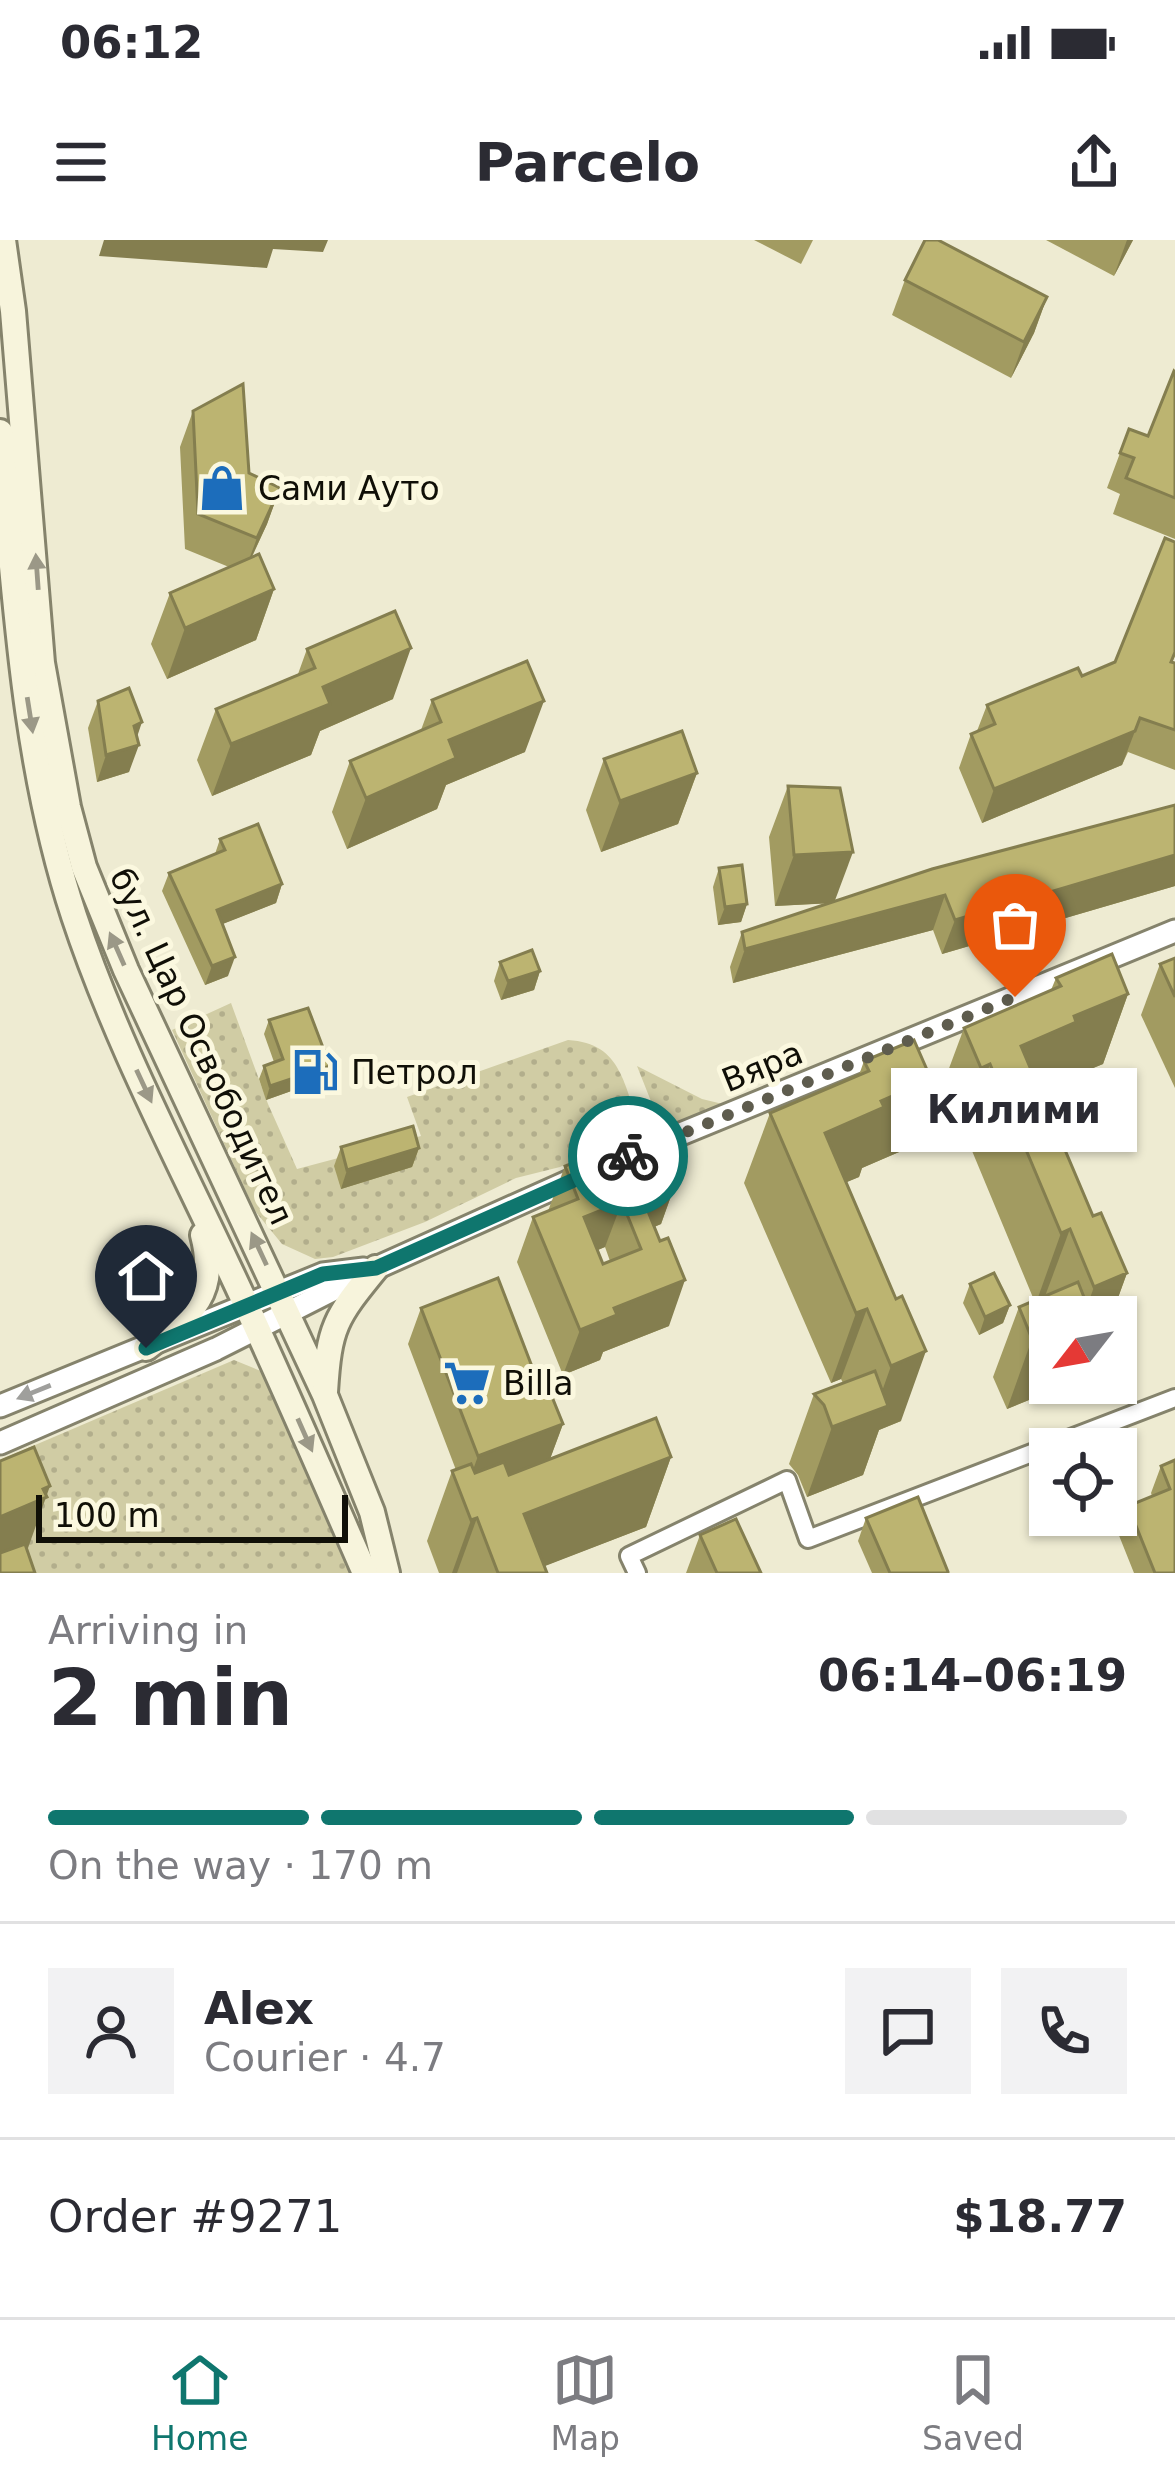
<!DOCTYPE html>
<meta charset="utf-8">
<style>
body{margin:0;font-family:"DejaVu Sans",sans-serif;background:#f2f2f3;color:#2b2b33;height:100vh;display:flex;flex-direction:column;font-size:45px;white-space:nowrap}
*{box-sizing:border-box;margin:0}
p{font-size:39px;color:#7c7c81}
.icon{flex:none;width:66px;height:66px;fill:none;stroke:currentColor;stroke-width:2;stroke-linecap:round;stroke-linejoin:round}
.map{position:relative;height:1333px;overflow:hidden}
.sheet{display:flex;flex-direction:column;background:#fff;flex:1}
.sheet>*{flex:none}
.needle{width:78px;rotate:239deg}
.fabs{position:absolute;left:1029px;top:1056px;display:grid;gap:24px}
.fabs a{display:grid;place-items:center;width:108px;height:108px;border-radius:0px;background:#fff;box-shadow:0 3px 9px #0004;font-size:60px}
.scale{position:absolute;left:36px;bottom:30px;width:312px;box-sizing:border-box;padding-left:12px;border:6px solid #100f07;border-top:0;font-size:33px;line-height:42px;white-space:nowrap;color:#100f07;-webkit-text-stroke:9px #fbf8df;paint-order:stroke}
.pin{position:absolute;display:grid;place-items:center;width:102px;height:102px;color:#fff;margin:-123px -51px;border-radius:50% 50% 50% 0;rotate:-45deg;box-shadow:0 0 12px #0007}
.pin .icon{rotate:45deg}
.courier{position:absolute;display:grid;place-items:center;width:120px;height:120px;margin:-60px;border:9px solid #0f766e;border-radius:50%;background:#fff;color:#222;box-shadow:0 3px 15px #0007}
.bubble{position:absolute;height:84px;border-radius:0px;background:#fff;box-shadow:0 3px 9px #0004;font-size:39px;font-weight:700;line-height:84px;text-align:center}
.headline em{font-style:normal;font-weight:700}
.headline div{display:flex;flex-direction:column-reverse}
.headline{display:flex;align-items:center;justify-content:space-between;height:204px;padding:0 48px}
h1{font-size:78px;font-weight:700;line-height:90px}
.bar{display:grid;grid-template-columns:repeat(4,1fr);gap:18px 12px;align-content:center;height:144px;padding:0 48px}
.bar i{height:15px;border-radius:9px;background:#e1e1e2}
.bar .active{background:#0f766e}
.bar p{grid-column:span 4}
.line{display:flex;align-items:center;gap:30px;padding:0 48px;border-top:3px solid #e1e1e2}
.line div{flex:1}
.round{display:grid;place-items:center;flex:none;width:126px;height:126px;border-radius:0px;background:#f2f2f3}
.status{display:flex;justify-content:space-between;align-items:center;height:84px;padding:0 60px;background:#fff;direction:ltr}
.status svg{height:33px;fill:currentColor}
header{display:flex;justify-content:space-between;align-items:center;height:156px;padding:0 48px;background:#fff;font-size:54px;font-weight:700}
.dock{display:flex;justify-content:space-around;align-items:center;height:168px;border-top:3px solid #e1e1e2;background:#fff;font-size:33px;color:#7c7c81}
.dock a{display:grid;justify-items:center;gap:6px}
.dock .active{color:#0f766e}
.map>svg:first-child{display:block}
.grass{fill:url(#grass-dots)}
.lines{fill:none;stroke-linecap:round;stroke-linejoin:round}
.minor-casing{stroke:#85836c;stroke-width:22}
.tertiary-casing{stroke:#85836c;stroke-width:27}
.secondary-casing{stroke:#85836c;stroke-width:30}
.minor{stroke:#fff;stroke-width:16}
.tertiary{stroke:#fff;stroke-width:21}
.secondary{stroke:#f7f4dc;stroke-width:24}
.wall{fill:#a29b61;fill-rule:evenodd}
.shaded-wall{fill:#847e4f}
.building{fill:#bcb471;stroke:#847e4f;stroke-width:3;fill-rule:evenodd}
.oneway{fill:#9b9887}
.oneway2{fill:#9f9f9c}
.done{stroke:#5e5c4e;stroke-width:12;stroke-dasharray:0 21.6}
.route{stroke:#0f766e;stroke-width:15}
.labels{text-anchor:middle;stroke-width:10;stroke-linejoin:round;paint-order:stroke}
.poi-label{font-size:33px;fill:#100f07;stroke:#fbf8df;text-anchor:start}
.street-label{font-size:33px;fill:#100f07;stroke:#fbf8df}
</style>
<div class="status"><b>06:12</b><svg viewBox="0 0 49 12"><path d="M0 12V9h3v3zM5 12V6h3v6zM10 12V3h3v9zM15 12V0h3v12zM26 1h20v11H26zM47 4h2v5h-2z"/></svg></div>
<header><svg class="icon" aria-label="menu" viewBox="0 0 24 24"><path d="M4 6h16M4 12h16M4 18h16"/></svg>Parcelo<svg class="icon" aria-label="share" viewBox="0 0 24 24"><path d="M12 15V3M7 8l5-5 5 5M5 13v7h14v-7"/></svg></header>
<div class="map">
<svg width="1175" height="1333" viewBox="0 0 1175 1333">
<defs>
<pattern id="grass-dots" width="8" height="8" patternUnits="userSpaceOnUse" patternTransform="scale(3)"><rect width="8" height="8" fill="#d0cca4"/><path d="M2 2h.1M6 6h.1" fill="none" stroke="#b2ae8c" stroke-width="1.8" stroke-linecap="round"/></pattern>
</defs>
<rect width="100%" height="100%" fill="#eeebd2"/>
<!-- grass -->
<g class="grass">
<path d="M 231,763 L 268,864 L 297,929 L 421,896 L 407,857 L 568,800 C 623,803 624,847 641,891 L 560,927 L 516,938 L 425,982 L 333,1017 L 315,1019 L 282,1004 L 255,971 L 172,790 Z"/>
<path d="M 637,826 L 702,859 L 735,867 L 664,894 Z"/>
<path d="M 234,1120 L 263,1132 L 352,1333 L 26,1333 L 0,1263 L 0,1220 Z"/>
</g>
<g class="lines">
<defs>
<path id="minor" d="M 637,1333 L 629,1316 L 787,1240 L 808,1299 L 1175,1158"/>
<g id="tertiary">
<path d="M 632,914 L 1175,691"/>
<path d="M 0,1166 L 323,1034 L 364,1029"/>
<path d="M 0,1203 L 216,1109 L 376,1028 L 581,936"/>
</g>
<g id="secondary">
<path d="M 3,0 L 13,71 L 42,423 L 68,567 L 84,627 L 126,730 L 325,1155 L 372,1272 L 387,1333"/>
<path d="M 0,192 C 15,353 23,521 74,676 C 114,797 174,911 228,1026 C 276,1127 320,1230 365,1333"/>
<path d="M 146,1108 C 189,1075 219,1056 203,995"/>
<path d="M 325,1152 C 329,1087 335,1078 376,1028"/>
</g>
</defs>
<!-- minor casing -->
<use href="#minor" class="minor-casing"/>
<!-- tertiary casing -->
<use href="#tertiary" class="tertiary-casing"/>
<!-- secondary casing -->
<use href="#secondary" class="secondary-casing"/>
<!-- minor -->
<use href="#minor" class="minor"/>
<!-- tertiary -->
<use href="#tertiary" class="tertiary"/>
<!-- secondary -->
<use href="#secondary" class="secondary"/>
</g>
<!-- wall -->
<g class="wall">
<path d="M 754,0 L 813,0 L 801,24 Z"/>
<path d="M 1046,0 L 1133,0 L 1114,36 Z"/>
<path d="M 905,40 L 1047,57 L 1034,93 L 1011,138 L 892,75 Z"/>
<path d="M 1175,132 L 1175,299 L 1113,274 L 1120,254 L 1107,248 L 1129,189 L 1148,196 Z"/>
<path d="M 193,171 L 249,233 L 280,248 L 267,284 L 252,317 L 274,349 L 256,400 L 167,439 L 151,404 L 170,353 L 229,327 L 185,309 L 180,207 Z"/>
<path d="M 1175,302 L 1175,416 L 1172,422 L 1175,423 L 1175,530 L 1128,512 L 1122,525 L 982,583 L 959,528 L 971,494 L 977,491 L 987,465 L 1082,436 L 1115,422 Z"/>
<path d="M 307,409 L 393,459 L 320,491 L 311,515 L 212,556 L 197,520 L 216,469 L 298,434 Z"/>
<path d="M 432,460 L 525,512 L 446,545 L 437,569 L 347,609 L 332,572 L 350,521 L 421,490 Z"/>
<path d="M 98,461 L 137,497 L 129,532 L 97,542 L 88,488 Z"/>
<path d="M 604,519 L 697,533 L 678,584 L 601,612 L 586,570 Z"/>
<path d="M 788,546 L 835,662 L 1175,565 L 1175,646 L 942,714 L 933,690 L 733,743 L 730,727 L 742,692 L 830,663 L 775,666 L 769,597 Z"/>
<path d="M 220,599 L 282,644 L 276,663 L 222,684 L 228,736 L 205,745 L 162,651 L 169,633 L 215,614 Z"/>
<path d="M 719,628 L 747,664 L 741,682 L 718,685 L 713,647 Z"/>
<path d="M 1175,718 L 1175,848 L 1141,775 L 1160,724 Z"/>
<path d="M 500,722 L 540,731 L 534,750 L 501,760 L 494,741 Z"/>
<path d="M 1056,738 L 1128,754 L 1103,824 L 1054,844 L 1051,852 L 1042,856 L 1093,976 L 1127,1033 L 1111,1077 L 1050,1077 L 1066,1145 L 1007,1169 L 993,1137 L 1019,1067 L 1034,1060 L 965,894 L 956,898 L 938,858 L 964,788 L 1051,750 Z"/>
<path d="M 269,780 L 325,839 L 266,860 L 259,839 L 264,826 L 274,822 L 264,794 Z"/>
<path d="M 864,821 L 906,909 L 862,928 L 859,937 L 846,942 L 896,1059 L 901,1181 L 879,1190 L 863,1235 L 807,1257 L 798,1235 L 789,1224 L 814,1154 L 843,1143 L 841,1139 L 831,1143 L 744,943 L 770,873 L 859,835 Z"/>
<path d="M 649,906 L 677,939 L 661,984 L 654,987 L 669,1086 L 603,1112 L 600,1120 L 563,1135 L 517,1022 L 533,977 L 548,971 L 565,926 ZM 605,1007 L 610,1021 L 603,1024 L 598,1010 Z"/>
<path d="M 341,907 L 419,908 L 412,927 L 341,949 L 334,926 Z"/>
<path d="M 970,1044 L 1010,1065 L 1003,1083 L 979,1095 L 963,1063 Z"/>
<path d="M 421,1068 L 541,1150 L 563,1184 L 550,1219 L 671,1217 L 646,1287 L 544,1326 L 547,1333 L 439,1333 L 427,1301 L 452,1231 L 456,1230 L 408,1104 Z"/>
<path d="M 1175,1220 L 1175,1333 L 1134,1333 L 1118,1293 L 1128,1266 L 1152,1256 L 1151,1253 L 1161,1226 Z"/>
<path d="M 866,1278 L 948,1333 L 872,1333 L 858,1301 Z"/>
<path d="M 700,1295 L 761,1333 L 686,1333 Z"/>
</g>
<!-- shaded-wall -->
<g class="shaded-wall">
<path d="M 104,0 L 328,0 L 323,12 L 273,9 L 267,28 L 99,16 Z"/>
<path d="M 1127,0 L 1133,0 L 1114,36 Z"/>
<path d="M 1047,57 L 1034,93 L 1011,138 L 1024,102 Z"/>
<path d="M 280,248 L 267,284 L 244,333 L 257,298 Z"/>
<path d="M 274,349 L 256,400 L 167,439 L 185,388 Z"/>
<path d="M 411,408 L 393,459 L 320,491 L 311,515 L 212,556 L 231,504 L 323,447 Z"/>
<path d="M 544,461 L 525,512 L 446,545 L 437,569 L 347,609 L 366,558 L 449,500 Z"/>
<path d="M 1140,478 L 1122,525 L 982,583 L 994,549 Z"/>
<path d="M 142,482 L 134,506 L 139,505 L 129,532 L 97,542 L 106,515 L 134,486 Z"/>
<path d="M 697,533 L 678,584 L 601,612 L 620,561 Z"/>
<path d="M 853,612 L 834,663 L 775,666 L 794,615 Z"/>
<path d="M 1175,615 L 1175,646 L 942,714 L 955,680 Z"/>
<path d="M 282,644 L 276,663 L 210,689 L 217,670 Z"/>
<path d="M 945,655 L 933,690 L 733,743 L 745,709 Z"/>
<path d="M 747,664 L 741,682 L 718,685 L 725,667 Z"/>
<path d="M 235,717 L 228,736 L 205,745 L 212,726 Z"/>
<path d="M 540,731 L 534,750 L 501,760 L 508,741 Z"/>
<path d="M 1128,754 L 1103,824 L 1054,844 L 1051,852 L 1009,870 L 1021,806 L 1074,776 Z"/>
<path d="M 990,824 L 965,894 L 956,898 L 981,828 Z"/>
<path d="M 330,826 L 325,839 L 266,860 L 270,846 Z"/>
<path d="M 931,839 L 906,909 L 862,928 L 859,937 L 807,959 L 825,893 L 881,861 Z"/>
<path d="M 419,908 L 412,927 L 341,949 L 347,930 Z"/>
<path d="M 677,939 L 661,984 L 635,995 L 641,954 Z"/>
<path d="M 622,962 L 605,1007 L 567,1022 L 584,977 Z"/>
<path d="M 1070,989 L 1044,1059 L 1036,1063 L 1061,993 Z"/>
<path d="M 1127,1033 L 1111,1077 L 1083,1077 L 1094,1047 Z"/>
<path d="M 685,1040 L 669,1086 L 603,1112 L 600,1120 L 563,1135 L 580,1090 L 614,1068 Z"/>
<path d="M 1010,1065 L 1003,1083 L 979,1095 L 985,1077 Z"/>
<path d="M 867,1069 L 841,1139 L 831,1143 L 856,1073 Z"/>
<path d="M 1050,1092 L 1050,1143 L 1067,1143 L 1066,1145 L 1007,1169 L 1032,1099 Z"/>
<path d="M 926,1111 L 901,1181 L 879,1190 L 863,1235 L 807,1257 L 832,1187 L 875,1171 L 891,1126 Z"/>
<path d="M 563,1184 L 550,1219 L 465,1252 L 478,1216 Z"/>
<path d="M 671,1217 L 646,1287 L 527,1333 L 524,1274 Z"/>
<path d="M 50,1246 L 28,1308 L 0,1320 L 0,1277 Z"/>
<path d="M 477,1278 L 457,1333 L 452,1333 L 471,1280 Z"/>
</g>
<!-- building -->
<g class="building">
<path d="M 925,0 L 938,0 L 1047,57 L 1024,102 L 905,40 Z"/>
<path d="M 1174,131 L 1175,132 L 1175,258 L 1126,238 L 1134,218 L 1120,213 L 1129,189 L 1148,196 Z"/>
<path d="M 243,144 L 249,233 L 280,248 L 257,298 L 198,274 L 193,171 Z"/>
<path d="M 1165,298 L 1175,302 L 1175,412 L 1171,422 L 1175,423 L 1175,490 L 1140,478 L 1135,491 L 994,549 L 971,494 L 995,484 L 987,465 L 1078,428 L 1082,436 L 1115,422 Z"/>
<path d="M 259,314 L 274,349 L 185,388 L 170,353 Z"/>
<path d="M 395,371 L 411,408 L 323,447 L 330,464 L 231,504 L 216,469 L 315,428 L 307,409 Z"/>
<path d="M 527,421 L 544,461 L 449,500 L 456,518 L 366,558 L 350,521 L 441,482 L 432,460 Z"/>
<path d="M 129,448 L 142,482 L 134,486 L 139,505 L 106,515 L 98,461 Z"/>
<path d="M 682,491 L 697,533 L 620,561 L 604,519 Z"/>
<path d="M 788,546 L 840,548 L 853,612 L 794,615 Z"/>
<path d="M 1175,565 L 1175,615 L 955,680 L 945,655 L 745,709 L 742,692 L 932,629 Z"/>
<path d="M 258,584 L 282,644 L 217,670 L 235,717 L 212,726 L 169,633 L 225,610 L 220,599 Z"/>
<path d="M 742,625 L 747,664 L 725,667 L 719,628 Z"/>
<path d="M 532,710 L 540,731 L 508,741 L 500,722 Z"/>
<path d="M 1112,714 L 1128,754 L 1074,776 L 1076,782 L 1021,806 L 1093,976 L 1101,973 L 1127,1033 L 1094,1047 L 1070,989 L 1061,993 L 990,824 L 981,828 L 964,788 L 1061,746 L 1056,738 Z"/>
<path d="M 1175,718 L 1175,757 L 1160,724 Z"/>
<path d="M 308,768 L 330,826 L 270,846 L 264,826 L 283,819 L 269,780 Z"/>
<path d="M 914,800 L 931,839 L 881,861 L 884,867 L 825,893 L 896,1059 L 902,1056 L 926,1111 L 891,1126 L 867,1069 L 856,1073 L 770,873 L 869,831 L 864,821 Z"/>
<path d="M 413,886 L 419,908 L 347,930 L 341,907 Z"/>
<path d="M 644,894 L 649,906 L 656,903 L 665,926 L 671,923 L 677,939 L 641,954 L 660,1001 L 668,998 L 685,1040 L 614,1068 L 617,1075 L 580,1090 L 533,977 L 578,959 L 565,926 ZM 622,962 L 641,1009 L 603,1024 L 584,977 Z"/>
<path d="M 994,1033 L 1010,1065 L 985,1077 L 970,1044 Z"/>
<path d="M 498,1038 L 541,1150 L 548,1147 L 563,1184 L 478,1216 L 421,1068 Z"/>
<path d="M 1078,1042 L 1091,1075 L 1086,1077 L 1050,1077 L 1050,1092 L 1032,1099 L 1019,1067 Z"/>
<path d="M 875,1131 L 888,1166 L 832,1187 L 824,1165 L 814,1154 Z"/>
<path d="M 656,1178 L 671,1217 L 524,1274 L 547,1333 L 498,1333 L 477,1278 L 471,1280 L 452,1231 L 471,1224 L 475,1233 L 504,1222 L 509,1235 Z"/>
<path d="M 34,1207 L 50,1246 L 43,1249 L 47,1257 L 0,1277 L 0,1221 Z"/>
<path d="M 1175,1220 L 1175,1333 L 1155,1333 L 1128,1266 L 1170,1249 L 1161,1226 Z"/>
<path d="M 918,1257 L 948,1332 L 947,1333 L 890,1333 L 866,1278 Z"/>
<path d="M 736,1279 L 761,1333 L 717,1333 L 700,1295 Z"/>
<path d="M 25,1304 L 35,1333 L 0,1333 L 0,1313 Z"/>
</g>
<!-- one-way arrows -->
<defs><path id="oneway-solid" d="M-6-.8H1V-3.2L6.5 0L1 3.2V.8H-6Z" transform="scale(3)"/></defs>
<g class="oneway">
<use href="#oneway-solid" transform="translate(37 332) rotate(-94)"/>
<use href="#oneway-solid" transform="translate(30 475) rotate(81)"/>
<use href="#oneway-solid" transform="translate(117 709) rotate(-114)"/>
<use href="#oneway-solid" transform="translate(144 846) rotate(65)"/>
<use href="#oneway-solid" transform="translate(259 1009) rotate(-115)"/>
<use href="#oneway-solid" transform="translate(305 1195) rotate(66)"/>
</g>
<use class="oneway2" href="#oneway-solid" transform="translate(34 1152) rotate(158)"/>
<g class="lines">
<!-- done -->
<path class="done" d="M 628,916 L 1015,757"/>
<!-- route -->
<path class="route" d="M 146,1108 L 323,1034 L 376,1028 L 628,916"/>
</g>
<!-- icons -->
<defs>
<symbol id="shop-bare" viewBox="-9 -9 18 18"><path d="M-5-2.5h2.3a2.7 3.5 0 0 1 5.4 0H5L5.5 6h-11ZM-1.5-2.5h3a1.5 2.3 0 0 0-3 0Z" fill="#1c6dbb" stroke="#fbf8df" stroke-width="2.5" paint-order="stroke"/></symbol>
<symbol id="fuel-bare" viewBox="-9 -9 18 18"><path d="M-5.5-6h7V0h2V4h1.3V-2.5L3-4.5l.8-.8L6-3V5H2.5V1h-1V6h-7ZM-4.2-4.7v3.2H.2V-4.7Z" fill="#1c6dbb" stroke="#fbf8df" stroke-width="2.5" paint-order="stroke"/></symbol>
<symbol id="supermarket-bare" viewBox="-9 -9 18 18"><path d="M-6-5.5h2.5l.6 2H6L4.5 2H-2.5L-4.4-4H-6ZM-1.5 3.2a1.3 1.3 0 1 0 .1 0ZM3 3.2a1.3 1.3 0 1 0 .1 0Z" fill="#1c6dbb" stroke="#fbf8df" stroke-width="2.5" paint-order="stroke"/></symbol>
</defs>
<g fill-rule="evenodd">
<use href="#shop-bare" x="189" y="215" width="66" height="66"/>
<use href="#fuel-bare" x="282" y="799" width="66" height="66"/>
<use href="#supermarket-bare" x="434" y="1110" width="66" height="66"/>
</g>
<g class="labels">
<!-- poi labels -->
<g class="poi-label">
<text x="258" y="260">Сами Ауто</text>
<text x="351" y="844">Петрол</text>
<text x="503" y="1155">Billa</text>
</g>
<!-- street labels -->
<g class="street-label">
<text transform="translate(202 806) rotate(65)" y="12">бул. Цар Освободител</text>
<text transform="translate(762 826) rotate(-22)" y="12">Вяра</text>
</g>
</g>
</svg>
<div class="fabs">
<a><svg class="needle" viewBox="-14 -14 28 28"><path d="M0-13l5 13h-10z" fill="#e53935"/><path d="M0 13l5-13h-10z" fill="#7c7c81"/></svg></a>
<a><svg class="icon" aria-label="locate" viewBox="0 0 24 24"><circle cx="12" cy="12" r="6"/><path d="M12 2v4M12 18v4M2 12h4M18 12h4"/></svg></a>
</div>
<div class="scale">100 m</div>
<div class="pin" style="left:1015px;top:757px;background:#ea580c"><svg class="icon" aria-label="bag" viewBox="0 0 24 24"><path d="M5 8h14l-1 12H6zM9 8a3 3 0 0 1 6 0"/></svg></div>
<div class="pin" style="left:146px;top:1108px;background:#1f2937"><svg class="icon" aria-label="home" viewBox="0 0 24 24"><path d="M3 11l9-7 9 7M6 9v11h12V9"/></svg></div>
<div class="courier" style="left:628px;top:916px"><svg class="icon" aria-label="bike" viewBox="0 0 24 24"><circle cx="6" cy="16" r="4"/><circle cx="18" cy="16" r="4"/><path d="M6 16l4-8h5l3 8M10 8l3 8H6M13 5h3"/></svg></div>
<div class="bubble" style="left:891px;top:828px;width:246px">Килими</div>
</div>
<section class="sheet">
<div class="headline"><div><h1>2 min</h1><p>Arriving in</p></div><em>06:14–06:19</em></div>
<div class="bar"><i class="active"></i><i class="active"></i><i class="active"></i><i></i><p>On the way · 170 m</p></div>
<div class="line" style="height:216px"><a class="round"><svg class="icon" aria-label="person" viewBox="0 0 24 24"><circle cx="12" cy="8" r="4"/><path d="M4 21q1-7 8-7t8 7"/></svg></a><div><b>Alex</b><p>Courier · 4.7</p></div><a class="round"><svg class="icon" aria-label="chat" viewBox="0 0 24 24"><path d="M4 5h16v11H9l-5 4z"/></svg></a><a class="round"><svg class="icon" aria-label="phone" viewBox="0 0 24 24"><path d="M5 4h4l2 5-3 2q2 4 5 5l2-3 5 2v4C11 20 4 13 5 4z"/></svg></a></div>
<div class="line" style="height:156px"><div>Order #9271</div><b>$18.77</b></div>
</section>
<nav class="dock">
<a class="active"><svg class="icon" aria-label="home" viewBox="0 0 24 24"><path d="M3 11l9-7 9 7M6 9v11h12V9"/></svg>Home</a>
<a><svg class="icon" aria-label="map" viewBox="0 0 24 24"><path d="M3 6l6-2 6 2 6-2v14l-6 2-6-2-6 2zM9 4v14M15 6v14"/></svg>Map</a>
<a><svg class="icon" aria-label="saved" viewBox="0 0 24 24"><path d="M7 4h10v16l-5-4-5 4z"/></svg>Saved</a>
</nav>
